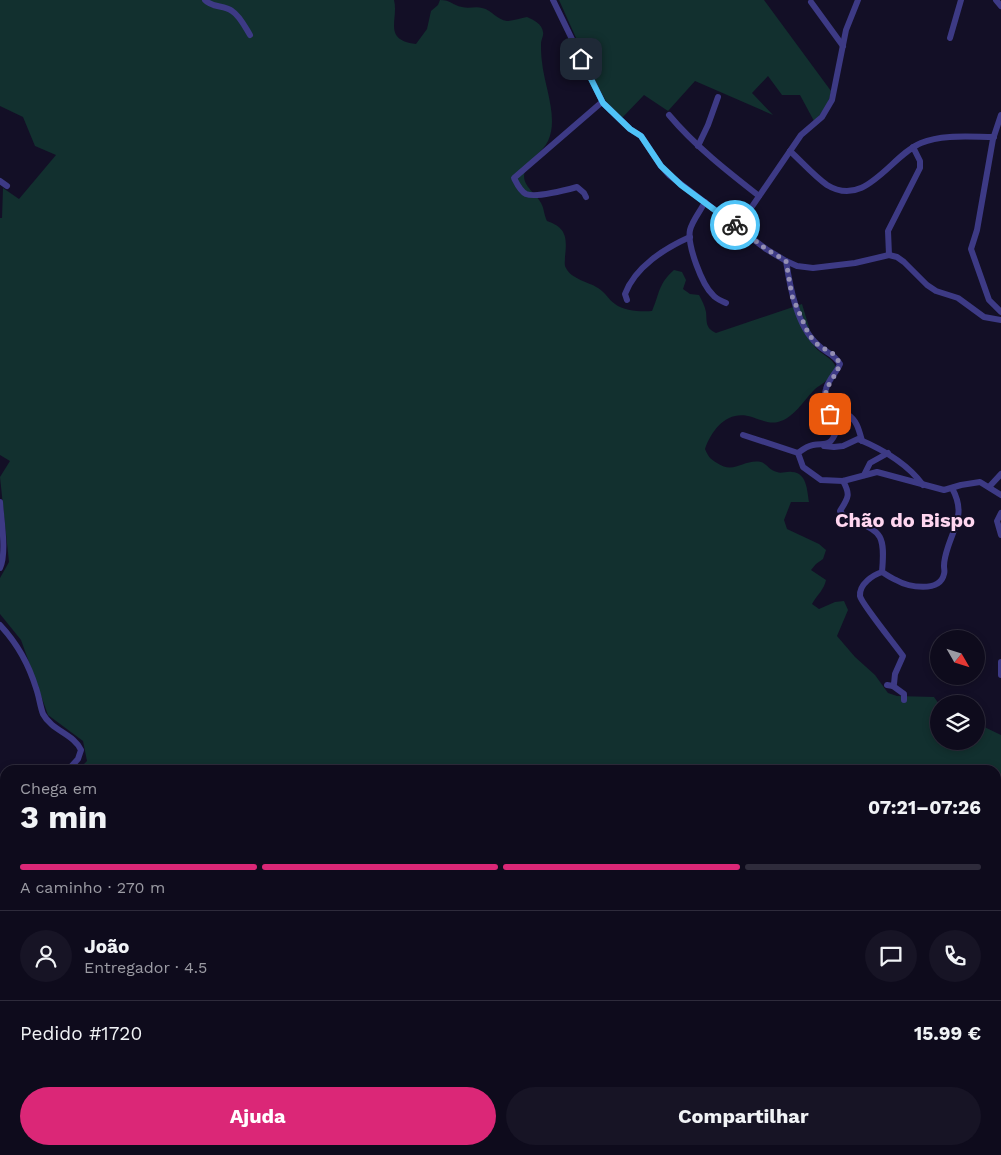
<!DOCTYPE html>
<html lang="pt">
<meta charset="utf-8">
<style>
body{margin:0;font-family:"Work Sans",sans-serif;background:#171425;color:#f1f3f6;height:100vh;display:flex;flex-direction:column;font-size:19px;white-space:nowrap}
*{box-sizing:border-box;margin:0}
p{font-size:16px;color:#9b9ba3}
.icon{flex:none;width:28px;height:28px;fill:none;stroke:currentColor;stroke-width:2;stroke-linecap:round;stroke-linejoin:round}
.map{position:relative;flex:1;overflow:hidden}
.side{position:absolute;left:0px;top:765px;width:1001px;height:390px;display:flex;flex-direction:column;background:#0e0b1c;border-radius:15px 15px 0 0;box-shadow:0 2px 8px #0003,0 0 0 1px #2e2b3b}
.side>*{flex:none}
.needle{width:32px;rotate:129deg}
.tools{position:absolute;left:930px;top:630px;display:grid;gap:10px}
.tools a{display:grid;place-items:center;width:55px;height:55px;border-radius:50%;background:#0e0b1c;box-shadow:0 2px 8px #0003,0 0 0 1px #2e2b3b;font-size:25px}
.pin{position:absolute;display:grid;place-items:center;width:42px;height:42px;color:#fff;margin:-21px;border-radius:10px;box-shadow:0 2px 8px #0006}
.courier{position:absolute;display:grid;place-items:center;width:50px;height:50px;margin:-25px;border:4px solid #4fc3f7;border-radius:50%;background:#fff;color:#222;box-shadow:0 1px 6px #0007}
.head em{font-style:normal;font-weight:700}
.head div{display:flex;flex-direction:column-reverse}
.head{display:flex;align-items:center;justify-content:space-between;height:85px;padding:0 20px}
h1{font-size:32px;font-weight:700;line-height:38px}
.bar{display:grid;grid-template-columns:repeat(4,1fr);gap:8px 5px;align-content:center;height:60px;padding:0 20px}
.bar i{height:6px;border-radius:4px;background:#2e2b3b}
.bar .active{background:#db2777}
.bar p{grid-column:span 4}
.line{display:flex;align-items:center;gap:12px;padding:0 20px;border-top:1px solid #2e2b3b}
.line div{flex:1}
.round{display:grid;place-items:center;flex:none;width:52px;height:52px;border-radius:26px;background:#171425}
.button{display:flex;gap:10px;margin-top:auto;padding:10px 20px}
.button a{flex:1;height:58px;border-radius:30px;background:#db2777;color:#fff;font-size:20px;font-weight:700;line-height:58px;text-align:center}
.button a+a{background:#171425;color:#f1f3f6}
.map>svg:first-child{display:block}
.green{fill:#12302f}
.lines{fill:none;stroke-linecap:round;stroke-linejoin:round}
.minor{stroke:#3d3a85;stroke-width:6}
.done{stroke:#948fb3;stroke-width:5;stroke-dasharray:0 9}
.route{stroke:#4fc3f7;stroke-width:6}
.labels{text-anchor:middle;stroke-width:4;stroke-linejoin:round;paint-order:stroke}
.district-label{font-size:20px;font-weight:bold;fill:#ffd6f0;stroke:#130f26}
</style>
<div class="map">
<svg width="1001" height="1155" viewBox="0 0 1001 1155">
<rect width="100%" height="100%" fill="#130f26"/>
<!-- green -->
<g class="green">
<path d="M 0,0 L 394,0 C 399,19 382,40 416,44 L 427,29 L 431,11 L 438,5 L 440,0 C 451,0 452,5 462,7 C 469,9 476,6 482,8 C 492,10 497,20 507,21 C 513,21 521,18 527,17 C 534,20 542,24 543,32 C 544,35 541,40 541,43 C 541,49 541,56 542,62 C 544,85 559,118 548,141 C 543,152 528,159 525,171 C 520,185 536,193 541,203 C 544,208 544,215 547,221 C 567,228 567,238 565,257 C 565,261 564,265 566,268 C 571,279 589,282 598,288 C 605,292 609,300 615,304 C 624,311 641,312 652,311 C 660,293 658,284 674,270 L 682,272 L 686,280 L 683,289 L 690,294 L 699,295 C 702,301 705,306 706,312 C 707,322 705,328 716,333 L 802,304 L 815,347 C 821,355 833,357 836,368 C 833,372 830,377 827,380 C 823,384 818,386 815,389 C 804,400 794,418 778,422 C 769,424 761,420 752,417 C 729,409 712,428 705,449 C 708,456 710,459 717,463 C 734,475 743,459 761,462 C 766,463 770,471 777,472 C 781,474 787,471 792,472 C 807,473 807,490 809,502 L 791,502 L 784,520 L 787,529 L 819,544 L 826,550 L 823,559 L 816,564 L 811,570 L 826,580 C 824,590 817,595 812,604 L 819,609 L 835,602 L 844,601 L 848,610 L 837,636 L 855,657 L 875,675 L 888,693 L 897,696 L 934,697 L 939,704 L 939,741 L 976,741 L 976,723 L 1001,735 L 1001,1155 L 0,1155 L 0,1073 L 5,1068 L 5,1150 L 996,1150 L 996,770 L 78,770 L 87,761 L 83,741 L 48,715 L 21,640 L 0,614 L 0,578 L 9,562 L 0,477 L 10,461 L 0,455 L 0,218 L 2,218 L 3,188 L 19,199 L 56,155 L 35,146 L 23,117 L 0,106 Z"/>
<path d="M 559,0 L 764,0 L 831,91 C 829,103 823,113 814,121 L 800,95 L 782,95 L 768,76 L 752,93 L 773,115 L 695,81 L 668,111 L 644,95 L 621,119 L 606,101 L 598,87 Z"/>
</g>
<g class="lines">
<!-- minor -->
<g class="minor">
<path d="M 205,0 C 212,8 224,5 232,11 C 240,16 245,27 250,35"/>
<path d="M 553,0 L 603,103 L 630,129 L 641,136 L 661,166 L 669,175 L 766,249 L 786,261 L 797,266 L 813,268 L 855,263 L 889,255 L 897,257 L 904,262 L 927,285 L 936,291 L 958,298 L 984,317 L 1001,320"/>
<path d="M 996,0 L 1001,6"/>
<path d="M 811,2 L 843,46"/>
<path d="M 950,38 L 961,0"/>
<path d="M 669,115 C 695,146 727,171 759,196"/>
<path d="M 1001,115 L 993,139 L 977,230 L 971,249 L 989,300 L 1001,312"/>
<path d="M 698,146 L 708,125 L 718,97"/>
<path d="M 790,151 C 802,162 814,176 827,185 C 866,209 890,156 921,143 C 943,134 971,137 994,137"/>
<path d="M 0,181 L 7,186"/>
<path d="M 586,197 L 584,193 L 577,187 C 566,190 536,198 526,194 C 520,191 517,184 514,178 L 602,102"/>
<path d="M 705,202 C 701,210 692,221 690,230 C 687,245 702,285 713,295 C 716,299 722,301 726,303"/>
<path d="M 738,227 L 801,135 L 822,117 L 832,100 L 846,30 L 858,0"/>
<path d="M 889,255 L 888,231 L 920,168 L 920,161 L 913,147"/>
<path d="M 786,261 C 790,287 797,326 817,344 C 825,353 833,352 840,364 C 837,372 828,380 826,389 C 821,403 833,418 836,432 C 830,447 826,443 813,445 C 807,446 802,450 798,453 L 803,467 L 821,480 L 843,481 L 877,472 L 944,490 L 961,485 L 980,482 L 1001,495"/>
<path d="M 627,300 L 625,294 C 635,267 665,248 690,237"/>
<path d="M 835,426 L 842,415 L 847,414 C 857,420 859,430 862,441"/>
<path d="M 743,435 L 798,453"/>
<path d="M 824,446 L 834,447 L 843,446 L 858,439 C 882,449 907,463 923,485"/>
<path d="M 864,475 L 870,463 L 888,453"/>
<path d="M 843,481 C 851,495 848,498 840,511 L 843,515 C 879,533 886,528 882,572 C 887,575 891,578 896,580 C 908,587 940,593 944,574 C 945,571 944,569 944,566 C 944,560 946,553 948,547 C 956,523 965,512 952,488"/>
<path d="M 989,487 L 1001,474"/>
<path d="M 0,502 C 1,519 7,553 0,568"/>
<path d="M 1001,535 L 997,521 L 1001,513"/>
<path d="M 882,572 C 873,575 859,584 860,596 C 861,603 896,646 903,656 L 895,674 L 894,684 L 893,686 L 887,685"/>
<path d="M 0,625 C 16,642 29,665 36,688 C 39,696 40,706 43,714 C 52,731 74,734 81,750 L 78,759 L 68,770"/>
<path d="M 1001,662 L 1001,675"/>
<path d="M 893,686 L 904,694 L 904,700"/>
<path d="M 0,838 L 5,841"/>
</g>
</g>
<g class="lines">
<!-- done -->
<path class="done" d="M 735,225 L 766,249 L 786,261 L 792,296 L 809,335 L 818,345 L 835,355 L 840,364 C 831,387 819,387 830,414"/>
<!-- route -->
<path class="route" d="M 581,59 L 603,103 L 630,129 L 641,136 L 661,166 L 681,185 L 735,225"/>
</g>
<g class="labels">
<!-- district labels -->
<g class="district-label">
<text x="905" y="527">Chão do Bispo</text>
</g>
</g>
</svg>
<div class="tools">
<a><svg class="needle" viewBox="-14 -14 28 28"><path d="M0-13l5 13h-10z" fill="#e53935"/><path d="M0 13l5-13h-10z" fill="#9b9ba3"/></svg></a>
<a><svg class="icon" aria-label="layers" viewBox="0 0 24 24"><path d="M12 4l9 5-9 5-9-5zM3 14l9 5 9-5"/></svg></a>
</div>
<div class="pin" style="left:830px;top:414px;background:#ea580c"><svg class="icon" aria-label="bag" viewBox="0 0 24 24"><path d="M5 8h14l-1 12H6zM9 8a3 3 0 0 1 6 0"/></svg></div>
<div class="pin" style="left:581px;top:59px;background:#1f2937"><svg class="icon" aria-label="home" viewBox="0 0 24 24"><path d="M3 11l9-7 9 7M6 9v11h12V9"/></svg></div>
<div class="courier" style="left:735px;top:225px"><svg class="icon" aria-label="bike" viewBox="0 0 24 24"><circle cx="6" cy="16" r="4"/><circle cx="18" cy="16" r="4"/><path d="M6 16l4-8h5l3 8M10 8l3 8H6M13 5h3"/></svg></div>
<section class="side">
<div class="head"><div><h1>3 min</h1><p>Chega em</p></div><em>07:21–07:26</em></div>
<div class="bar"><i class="active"></i><i class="active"></i><i class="active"></i><i></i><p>A caminho · 270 m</p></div>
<div class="line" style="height:90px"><a class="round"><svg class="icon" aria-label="person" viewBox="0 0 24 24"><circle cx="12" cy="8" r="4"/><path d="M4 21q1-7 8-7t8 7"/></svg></a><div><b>João</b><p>Entregador · 4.5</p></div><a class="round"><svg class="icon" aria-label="chat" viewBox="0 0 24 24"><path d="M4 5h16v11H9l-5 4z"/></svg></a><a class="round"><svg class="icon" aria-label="phone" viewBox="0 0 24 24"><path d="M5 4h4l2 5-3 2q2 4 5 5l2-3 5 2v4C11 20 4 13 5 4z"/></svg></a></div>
<div class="line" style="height:65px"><div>Pedido #1720</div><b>15.99 €</b></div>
<div class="button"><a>Ajuda</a><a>Compartilhar</a></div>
</section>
</div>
